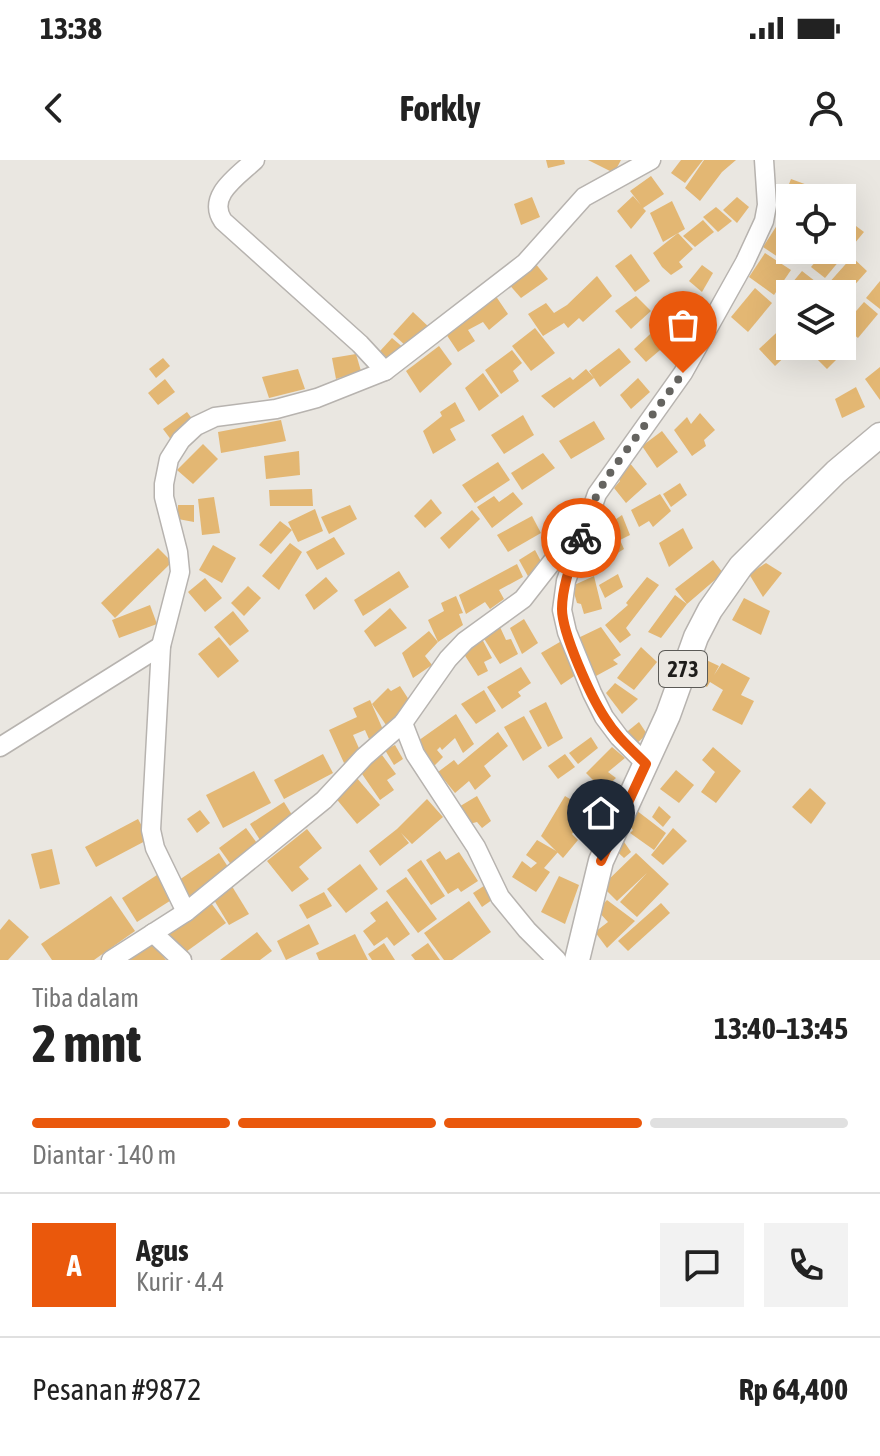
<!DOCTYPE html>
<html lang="id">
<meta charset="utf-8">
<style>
body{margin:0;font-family:"Asap Condensed",sans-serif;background:#f2f2f2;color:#222;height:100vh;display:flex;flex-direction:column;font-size:30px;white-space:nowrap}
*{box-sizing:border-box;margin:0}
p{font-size:26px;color:#767676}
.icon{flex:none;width:44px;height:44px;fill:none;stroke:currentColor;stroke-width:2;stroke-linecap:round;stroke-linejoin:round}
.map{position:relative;height:800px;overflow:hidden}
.details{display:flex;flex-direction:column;background:#fff;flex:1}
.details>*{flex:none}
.fabs{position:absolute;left:776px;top:24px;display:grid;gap:16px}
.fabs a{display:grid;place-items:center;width:80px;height:80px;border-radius:0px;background:#fff;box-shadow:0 8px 32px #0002;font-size:40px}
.pin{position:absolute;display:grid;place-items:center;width:68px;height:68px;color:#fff;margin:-82px -34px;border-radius:50% 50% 50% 0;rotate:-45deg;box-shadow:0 0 8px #0007}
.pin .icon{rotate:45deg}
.courier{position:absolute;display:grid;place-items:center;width:80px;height:80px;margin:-40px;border:6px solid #ea580c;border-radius:50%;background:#fff;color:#222;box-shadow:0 2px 10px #0007}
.overview em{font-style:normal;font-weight:700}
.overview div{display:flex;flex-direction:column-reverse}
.overview{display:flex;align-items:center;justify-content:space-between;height:136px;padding:0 32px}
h1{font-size:52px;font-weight:700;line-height:60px}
.bar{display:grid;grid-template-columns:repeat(4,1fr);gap:12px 8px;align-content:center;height:96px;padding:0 32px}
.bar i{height:10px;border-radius:6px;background:#e0e0e0}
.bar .selected{background:#ea580c}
.bar p{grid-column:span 4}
.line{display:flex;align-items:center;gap:20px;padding:0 32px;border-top:2px solid #e0e0e0}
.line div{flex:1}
.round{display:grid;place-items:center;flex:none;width:84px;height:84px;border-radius:0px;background:#f2f2f2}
.status{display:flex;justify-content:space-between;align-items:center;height:56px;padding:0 40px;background:#fff;direction:ltr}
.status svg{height:22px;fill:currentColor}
header{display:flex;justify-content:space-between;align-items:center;height:104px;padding:0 32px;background:#fff;font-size:36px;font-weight:700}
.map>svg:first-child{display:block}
.building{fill:#e3b773}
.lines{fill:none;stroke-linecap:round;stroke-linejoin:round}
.minor-casing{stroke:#b7b3af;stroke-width:21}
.major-casing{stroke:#b7b3af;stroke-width:27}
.minor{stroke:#fff;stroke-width:18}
.major{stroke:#fff;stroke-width:24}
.done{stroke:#656460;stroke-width:8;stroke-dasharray:0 14.4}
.route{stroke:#ea580c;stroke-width:10}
.labels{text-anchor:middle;stroke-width:6;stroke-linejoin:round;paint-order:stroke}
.shield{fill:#eae7e1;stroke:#5b5a56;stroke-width:2}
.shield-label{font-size:22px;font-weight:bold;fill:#1e1d1b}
</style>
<div class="status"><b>13:38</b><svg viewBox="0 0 49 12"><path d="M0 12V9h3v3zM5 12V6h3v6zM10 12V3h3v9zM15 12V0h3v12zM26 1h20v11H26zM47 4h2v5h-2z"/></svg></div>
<header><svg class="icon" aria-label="back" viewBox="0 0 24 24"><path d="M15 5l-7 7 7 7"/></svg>Forkly<svg class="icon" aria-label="person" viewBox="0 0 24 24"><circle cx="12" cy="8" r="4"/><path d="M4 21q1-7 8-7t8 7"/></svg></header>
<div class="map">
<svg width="880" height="800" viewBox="0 0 880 800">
<rect width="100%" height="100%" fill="#eae7e1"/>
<!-- building -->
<g class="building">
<path d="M 546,0 L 564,0 L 565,4 L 548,8 Z"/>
<path d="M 588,0 L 621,0 L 614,13 Z"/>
<path d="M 681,0 L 703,0 L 685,23 L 671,13 Z"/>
<path d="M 704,0 L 736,0 L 722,12 L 700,41 L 685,28 Z"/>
<path d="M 651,16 L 664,34 L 643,48 L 646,51 L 631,69 L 617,51 L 633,36 L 641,45 L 630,31 Z"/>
<path d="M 791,19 L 821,30 L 818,38 L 790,38 L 790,57 L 778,52 Z"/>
<path d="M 532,37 L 540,57 L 521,65 L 514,44 Z"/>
<path d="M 737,37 L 749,47 L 737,63 L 723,50 Z"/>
<path d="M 672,41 L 685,69 L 663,82 L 650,53 Z"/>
<path d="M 716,47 L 732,61 L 718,72 L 703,57 Z"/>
<path d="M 783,56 L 790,60 L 790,84 L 781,99 L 763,87 Z"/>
<path d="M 703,60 L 714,72 L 695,87 L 683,76 Z"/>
<path d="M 848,60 L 864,72 L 844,96 L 838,90 L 842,90 L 842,67 Z"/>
<path d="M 678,73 L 693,89 L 679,102 L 683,107 L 671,115 L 662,107 L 653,93 Z"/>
<path d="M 825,90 L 840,100 L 825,118 L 811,107 Z"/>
<path d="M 765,93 L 791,110 L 774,135 L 749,117 Z"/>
<path d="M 631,94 L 650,121 L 635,132 L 615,106 Z"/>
<path d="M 852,97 L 867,111 L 842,139 L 842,134 L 819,134 Z"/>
<path d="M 535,103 L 548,119 L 521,138 L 507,122 Z"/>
<path d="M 702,105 L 713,113 L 702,132 L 689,121 Z"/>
<path d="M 802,111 L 820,125 L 812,134 L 790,134 L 790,142 L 782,135 Z"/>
<path d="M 597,116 L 612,136 L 583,162 L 579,158 L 568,168 L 564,163 L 543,176 L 528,154 L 546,143 L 554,153 L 567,145 Z"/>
<path d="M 880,121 L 880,149 L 866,138 Z"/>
<path d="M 755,128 L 772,143 L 748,172 L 731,157 Z"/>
<path d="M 493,132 L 508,154 L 489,170 L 483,162 L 468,170 L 475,181 L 458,192 L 446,174 Z"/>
<path d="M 636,136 L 651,151 L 631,169 L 615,151 Z"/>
<path d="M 864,142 L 878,154 L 858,178 L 843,166 Z"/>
<path d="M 413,152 L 431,169 L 407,187 L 393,174 Z"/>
<path d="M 673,153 L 686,168 L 646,202 L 634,189 Z"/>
<path d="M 790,160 L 790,186 L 796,186 L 775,206 L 759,189 Z"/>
<path d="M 535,168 L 555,193 L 531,211 L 512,186 Z"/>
<path d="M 842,169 L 854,182 L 827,209 L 813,195 L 822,186 L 842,186 Z"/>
<path d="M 392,178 L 405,189 L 392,203 L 380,191 Z"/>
<path d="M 439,186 L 452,204 L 420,233 L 406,211 Z"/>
<path d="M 619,188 L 631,202 L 600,227 L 594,218 L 554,248 L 541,236 L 570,217 L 573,220 L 586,209 L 594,218 L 589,211 Z"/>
<path d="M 512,190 L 522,203 L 513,211 L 519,221 L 501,234 L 485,210 Z"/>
<path d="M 356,194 L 361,211 L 336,219 L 332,198 Z"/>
<path d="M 163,198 L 170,206 L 156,218 L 149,209 Z"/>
<path d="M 880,207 L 880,240 L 865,219 Z"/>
<path d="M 298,209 L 305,229 L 269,238 L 262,217 Z"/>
<path d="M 483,213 L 499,236 L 479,251 L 465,228 Z"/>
<path d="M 638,218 L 650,232 L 631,249 L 620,235 Z"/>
<path d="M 165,219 L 175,232 L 158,245 L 148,233 Z"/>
<path d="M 856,227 L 865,247 L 842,258 L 835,239 Z"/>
<path d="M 455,242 L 465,261 L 450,269 L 456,280 L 433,294 L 423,271 L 442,256 L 440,252 Z"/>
<path d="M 187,252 L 196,264 L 172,281 L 163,269 Z"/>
<path d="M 700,253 L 715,270 L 704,280 L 706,286 L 692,296 L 674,270 L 687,257 L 691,264 Z"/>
<path d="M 523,255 L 534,275 L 504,294 L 491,275 Z"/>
<path d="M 281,260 L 286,281 L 221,293 L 218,272 Z"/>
<path d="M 594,261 L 605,279 L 571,299 L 559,281 Z"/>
<path d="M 662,271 L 678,292 L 657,308 L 642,286 Z"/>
<path d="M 203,284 L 218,299 L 193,324 L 177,310 Z"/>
<path d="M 299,291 L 300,315 L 266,319 L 264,296 Z"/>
<path d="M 543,293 L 555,308 L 522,330 L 511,313 Z"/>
<path d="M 498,302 L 510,320 L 475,343 L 462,325 Z"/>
<path d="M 629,302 L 647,324 L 626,343 L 614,328 L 620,321 L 615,315 Z"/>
<path d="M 680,323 L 687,335 L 671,347 L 663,334 Z"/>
<path d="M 312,329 L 313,346 L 270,346 L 269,330 Z"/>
<path d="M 513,332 L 523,344 L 492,368 L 477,347 L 494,336 L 499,342 Z"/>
<path d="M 660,334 L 671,351 L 653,367 L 649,361 L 639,367 L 631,350 Z"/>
<path d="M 214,337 L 220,373 L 202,375 L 198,339 Z"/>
<path d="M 431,339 L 442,353 L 425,368 L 414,356 Z"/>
<path d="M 178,345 L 194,345 L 194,362 L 178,359 Z"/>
<path d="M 350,345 L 357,359 L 329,374 L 321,357 Z"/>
<path d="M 315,349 L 323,371 L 298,382 L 292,370 L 271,394 L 259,385 L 280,361 L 292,370 L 288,362 Z"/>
<path d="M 472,350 L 480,359 L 449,389 L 440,378 Z"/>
<path d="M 622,355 L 630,375 L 620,380 L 624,389 L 595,407 L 583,387 L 600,376 L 597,372 Z"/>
<path d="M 532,356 L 541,373 L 508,392 L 497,375 Z"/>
<path d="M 683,368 L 693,388 L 669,407 L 659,383 Z"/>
<path d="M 334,377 L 345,394 L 317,410 L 306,392 Z"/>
<path d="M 290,383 L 302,392 L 279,430 L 262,416 Z"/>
<path d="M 213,385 L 236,398 L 222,423 L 199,410 Z"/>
<path d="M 158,388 L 172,402 L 115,458 L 101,443 Z"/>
<path d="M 535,390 L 543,405 L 529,418 L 519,400 Z"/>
<path d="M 713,400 L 723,413 L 687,444 L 661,478 L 648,472 L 675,435 L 687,444 L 675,429 Z"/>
<path d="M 766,403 L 782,413 L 763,437 L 749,414 Z"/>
<path d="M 517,404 L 523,417 L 499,430 L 504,439 L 490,449 L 485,442 L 466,454 L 459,435 Z"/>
<path d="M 399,411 L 409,427 L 363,456 L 354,440 Z"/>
<path d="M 618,414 L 623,427 L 605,438 L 599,425 Z"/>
<path d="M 594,416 L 602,449 L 584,454 L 581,444 L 577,443 L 572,426 Z"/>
<path d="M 326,417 L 338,431 L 314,450 L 305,435 Z"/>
<path d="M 647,417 L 659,425 L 626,468 L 631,475 L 620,483 L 605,465 L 628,445 L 626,443 Z"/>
<path d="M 205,418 L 222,438 L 205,452 L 188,432 Z"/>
<path d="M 248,426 L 261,438 L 244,456 L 231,443 Z"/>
<path d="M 456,436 L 463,453 L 459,454 L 463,465 L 438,482 L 428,460 L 444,451 L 441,443 Z"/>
<path d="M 744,438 L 770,451 L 761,475 L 732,460 Z"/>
<path d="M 150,445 L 157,464 L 119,478 L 112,460 Z"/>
<path d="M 390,448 L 407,468 L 375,487 L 364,471 Z"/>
<path d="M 233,451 L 249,471 L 230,486 L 214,467 Z"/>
<path d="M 524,459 L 538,483 L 522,494 L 510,468 Z"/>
<path d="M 500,467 L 506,480 L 511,479 L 518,494 L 500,504 L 483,477 Z"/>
<path d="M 601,467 L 621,495 L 613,500 L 618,504 L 596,516 L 576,479 Z"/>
<path d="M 429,471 L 438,482 L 425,496 L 432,505 L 413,518 L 402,493 Z"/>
<path d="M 219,477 L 239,501 L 218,518 L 198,494 Z"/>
<path d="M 481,477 L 492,498 L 484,502 L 488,511 L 478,516 L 462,491 Z"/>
<path d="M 565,479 L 583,510 L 561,525 L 541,493 Z"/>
<path d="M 641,487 L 657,502 L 634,530 L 617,518 Z"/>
<path d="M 702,498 L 719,506 L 714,515 L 722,503 L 750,518 L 741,535 L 754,541 L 742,565 L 712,550 L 723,530 L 710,522 L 707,527 L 692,518 Z"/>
<path d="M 521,507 L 531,523 L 518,532 L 521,536 L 502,549 L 487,527 Z"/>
<path d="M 615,523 L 638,539 L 622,554 L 606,533 Z"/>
<path d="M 400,526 L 411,543 L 386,565 L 372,544 L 388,528 L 391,531 Z"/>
<path d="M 484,530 L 496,551 L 476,564 L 461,544 Z"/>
<path d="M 370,540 L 384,572 L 369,579 L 365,570 L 353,575 L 362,595 L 344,603 L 329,570 L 357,557 L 353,548 Z"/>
<path d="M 546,542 L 563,578 L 548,587 L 529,551 Z"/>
<path d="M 456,554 L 474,584 L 463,593 L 455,578 L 442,590 L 440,587 L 437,590 L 443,597 L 432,608 L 415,583 Z"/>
<path d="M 524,556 L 542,588 L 523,601 L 504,567 Z"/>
<path d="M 639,562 L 647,574 L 633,587 L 623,575 Z"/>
<path d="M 498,572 L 508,586 L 484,606 L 491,616 L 475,630 L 469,621 L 455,633 L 438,612 L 454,600 L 458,605 Z"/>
<path d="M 591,577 L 598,588 L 578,604 L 569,593 Z"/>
<path d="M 395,585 L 403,599 L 394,605 L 385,590 Z"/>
<path d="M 612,587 L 625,598 L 608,612 L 616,618 L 603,630 L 586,613 Z"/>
<path d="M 713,587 L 741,611 L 716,643 L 701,632 L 715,612 L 702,600 Z"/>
<path d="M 323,594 L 333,613 L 284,639 L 274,620 Z"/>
<path d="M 565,594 L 575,607 L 558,619 L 548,606 Z"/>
<path d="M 382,595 L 396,614 L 387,620 L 394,630 L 380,640 L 360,611 Z"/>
<path d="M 676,610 L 694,625 L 679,643 L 660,629 Z"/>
<path d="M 254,611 L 271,643 L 223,668 L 206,635 Z"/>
<path d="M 356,617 L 380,645 L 357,664 L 334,636 Z"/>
<path d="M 810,628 L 826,643 L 811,664 L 792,647 Z"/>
<path d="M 477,636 L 491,661 L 482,668 L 477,662 L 469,664 L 457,648 Z"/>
<path d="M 565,636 L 588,650 L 572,674 L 578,680 L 563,698 L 541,676 Z"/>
<path d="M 427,639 L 443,657 L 412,684 L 401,673 L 409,683 L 380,706 L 369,691 L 397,669 Z"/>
<path d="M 284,642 L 294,658 L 260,680 L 250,664 Z"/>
<path d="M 659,646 L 671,657 L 663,667 L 652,657 Z"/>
<path d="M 632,647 L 666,673 L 654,690 L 630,673 L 633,670 L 624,660 Z"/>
<path d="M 200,650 L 210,663 L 197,673 L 187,659 Z"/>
<path d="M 138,659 L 149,679 L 96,707 L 85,687 Z"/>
<path d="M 246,668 L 259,686 L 232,706 L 219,688 Z"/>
<path d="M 673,668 L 687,681 L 663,705 L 651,695 Z"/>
<path d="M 307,669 L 322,688 L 299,707 L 309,719 L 292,732 L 267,701 Z"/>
<path d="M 620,676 L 631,692 L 624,698 L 611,686 Z"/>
<path d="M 537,680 L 558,692 L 544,708 L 550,712 L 536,732 L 512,717 L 522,701 L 531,708 L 537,703 L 526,695 Z"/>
<path d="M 52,689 L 60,724 L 40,729 L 31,694 Z"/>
<path d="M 440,691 L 446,700 L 459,692 L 478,721 L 461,732 L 458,728 L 448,734 L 426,700 Z"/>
<path d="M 219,693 L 230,710 L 191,738 L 179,720 Z"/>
<path d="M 636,693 L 669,724 L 637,757 L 620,742 L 647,713 L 617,741 L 602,726 Z"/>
<path d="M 421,700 L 445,736 L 431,745 L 407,710 Z"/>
<path d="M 360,704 L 378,729 L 346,753 L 327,729 Z"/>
<path d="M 160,713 L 176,737 L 137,762 L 122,738 Z"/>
<path d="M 559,716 L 579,725 L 565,764 L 541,752 Z"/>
<path d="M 406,717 L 437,759 L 418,773 L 386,731 Z"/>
<path d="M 490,722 L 499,735 L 482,747 L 473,733 Z"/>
<path d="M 230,723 L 249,754 L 229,765 L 211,735 Z"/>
<path d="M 324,732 L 332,746 L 307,759 L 299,745 Z"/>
<path d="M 111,736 L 135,771 L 94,800 L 52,800 L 41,784 Z"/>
<path d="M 208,739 L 226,763 L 183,794 L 166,769 Z"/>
<path d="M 607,740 L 635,761 L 607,788 L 595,772 L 608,762 L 597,750 Z"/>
<path d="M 387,741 L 410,774 L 394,786 L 387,777 L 374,786 L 363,771 L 376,761 L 370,753 Z"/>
<path d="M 469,741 L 491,772 L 452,800 L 444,800 L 424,773 Z"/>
<path d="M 661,743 L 670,753 L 628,791 L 618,781 Z"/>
<path d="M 9,759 L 29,777 L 8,800 L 0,800 L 0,770 Z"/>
<path d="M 309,764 L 319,784 L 286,800 L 277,781 Z"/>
<path d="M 257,772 L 272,791 L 260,800 L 220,800 Z"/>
<path d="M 355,774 L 368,800 L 319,800 L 316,793 Z"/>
<path d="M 150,780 L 166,800 L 124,800 Z"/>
<path d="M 384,783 L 395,800 L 372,800 L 368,794 Z"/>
<path d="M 428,783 L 440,800 L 415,800 L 411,795 Z"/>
</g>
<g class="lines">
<defs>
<g id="minor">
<path d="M 255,0 C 238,16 206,36 223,61 L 360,184 L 385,211"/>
<path d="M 403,563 L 415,594 L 476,687 L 500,737 L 527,770 L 557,800"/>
<path d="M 0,587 L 161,486"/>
<path d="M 646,604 L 619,577 L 604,557 L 592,533 L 567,472 L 562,450 L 566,421 L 597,334 L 683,213 L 745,102 L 764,61 L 767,45 L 764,0"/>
<path d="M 186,752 L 155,688 L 151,670 L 161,486 L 180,412 L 178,392 L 164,337 L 164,324 L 169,299 L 181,280 L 196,266 L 215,257 L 276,249 L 317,238 L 385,211 L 525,103 L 584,37 L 651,0"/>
<path d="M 153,773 L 182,800"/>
<path d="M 111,800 L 186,752 L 324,640 L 364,597 L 403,563 L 448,499 L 465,481 L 523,439 L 555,398 L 581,356"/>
</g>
<path id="major" d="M 577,800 L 601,701 L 668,555 L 696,477 L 710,450 L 741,406 L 836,312 L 880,275"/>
</defs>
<!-- minor casing -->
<use href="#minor" class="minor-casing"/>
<!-- major casing -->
<use href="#major" class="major-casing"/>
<!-- minor -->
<use href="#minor" class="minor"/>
<!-- major -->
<use href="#major" class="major"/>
</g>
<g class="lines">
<!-- done -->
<path class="done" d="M 581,378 L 597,334 L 612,310 L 683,213"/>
<!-- route -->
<path class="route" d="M 581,378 C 572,399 562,426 562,449 C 562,473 591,537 605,558 C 616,576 631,589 646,604 L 601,701"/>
</g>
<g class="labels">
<!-- shield labels -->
<rect class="shield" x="659" y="491" width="48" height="36" rx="6"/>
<g class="shield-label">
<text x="683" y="517">273</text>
</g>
</g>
</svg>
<div class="fabs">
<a><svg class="icon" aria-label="locate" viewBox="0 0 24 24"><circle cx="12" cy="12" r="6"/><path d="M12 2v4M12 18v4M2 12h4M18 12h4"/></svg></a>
<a><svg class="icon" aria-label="layers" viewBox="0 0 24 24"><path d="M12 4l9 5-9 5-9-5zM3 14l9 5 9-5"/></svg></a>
</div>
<div class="pin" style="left:683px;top:213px;background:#ea580c"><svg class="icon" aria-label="bag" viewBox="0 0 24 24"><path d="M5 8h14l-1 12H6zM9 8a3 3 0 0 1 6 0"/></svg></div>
<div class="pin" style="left:601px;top:701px;background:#1f2937"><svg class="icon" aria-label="home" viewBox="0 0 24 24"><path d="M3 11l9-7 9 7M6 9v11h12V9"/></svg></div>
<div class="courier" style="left:581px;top:378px"><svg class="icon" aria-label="bike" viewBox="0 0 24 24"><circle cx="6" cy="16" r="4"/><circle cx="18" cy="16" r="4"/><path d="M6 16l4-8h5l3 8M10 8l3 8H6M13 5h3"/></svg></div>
</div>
<section class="details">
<div class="overview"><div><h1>2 mnt</h1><p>Tiba dalam</p></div><em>13:40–13:45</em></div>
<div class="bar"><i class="selected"></i><i class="selected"></i><i class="selected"></i><i></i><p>Diantar · 140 m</p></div>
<div class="line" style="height:144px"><b class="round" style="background:#ea580c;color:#fff">A</b><div><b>Agus</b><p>Kurir · 4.4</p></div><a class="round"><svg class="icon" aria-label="chat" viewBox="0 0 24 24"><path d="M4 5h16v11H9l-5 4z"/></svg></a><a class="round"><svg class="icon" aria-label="phone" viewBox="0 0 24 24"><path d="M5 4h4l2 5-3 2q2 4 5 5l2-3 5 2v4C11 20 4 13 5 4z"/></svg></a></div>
<div class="line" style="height:104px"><div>Pesanan #9872</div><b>Rp 64,400</b></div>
</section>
